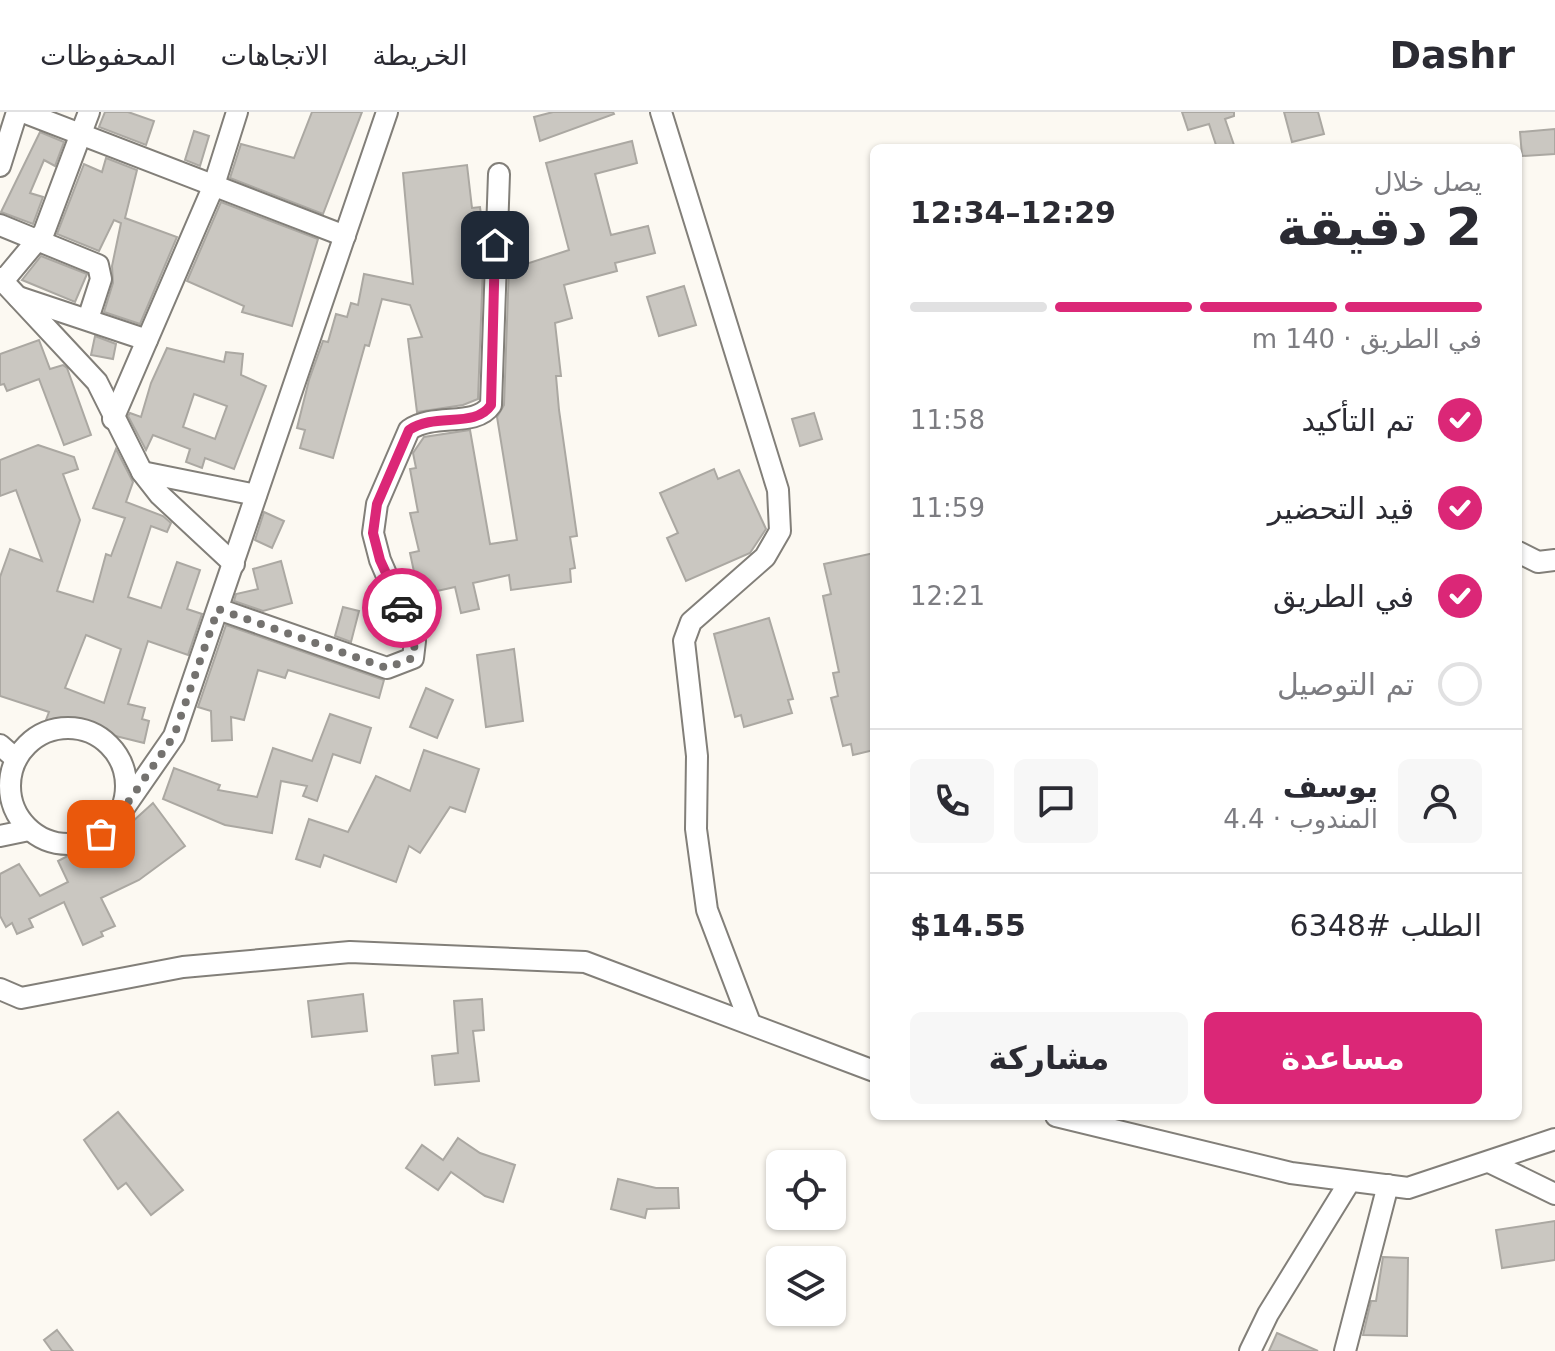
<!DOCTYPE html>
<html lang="ar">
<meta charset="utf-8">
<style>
body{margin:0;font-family:"DejaVu Sans","Noto Naskh Arabic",sans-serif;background:#f7f7f7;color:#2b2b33;direction:rtl;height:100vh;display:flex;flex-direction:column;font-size:30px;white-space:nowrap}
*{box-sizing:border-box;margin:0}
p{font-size:26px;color:#7c7c81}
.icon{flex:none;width:44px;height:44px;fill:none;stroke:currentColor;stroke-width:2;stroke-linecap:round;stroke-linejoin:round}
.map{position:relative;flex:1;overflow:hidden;direction:ltr}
.details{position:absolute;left:870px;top:32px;width:652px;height:976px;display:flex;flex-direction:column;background:#fff;border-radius:12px;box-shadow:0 2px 6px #0004;direction:rtl}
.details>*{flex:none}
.fabs{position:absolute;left:766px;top:1038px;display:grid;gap:16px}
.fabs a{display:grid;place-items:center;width:80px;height:80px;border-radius:12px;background:#fff;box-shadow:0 2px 6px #0004;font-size:40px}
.pin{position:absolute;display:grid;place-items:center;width:68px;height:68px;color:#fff;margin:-34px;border-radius:16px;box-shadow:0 4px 12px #0006}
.courier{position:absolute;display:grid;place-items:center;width:80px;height:80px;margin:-40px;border:6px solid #db2777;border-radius:50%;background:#fff;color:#222;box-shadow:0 2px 10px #0007}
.head em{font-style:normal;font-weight:700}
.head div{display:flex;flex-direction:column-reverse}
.head{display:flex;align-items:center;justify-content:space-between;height:136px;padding:0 40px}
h1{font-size:52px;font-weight:700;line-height:60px}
.bar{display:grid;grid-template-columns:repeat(4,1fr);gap:12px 8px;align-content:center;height:96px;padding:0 40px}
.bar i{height:10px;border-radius:6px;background:#e1e1e2}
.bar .selected{background:#db2777}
.bar p{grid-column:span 4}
.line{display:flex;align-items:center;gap:20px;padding:0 40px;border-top:2px solid #e1e1e2}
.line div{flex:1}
.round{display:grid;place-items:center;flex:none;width:84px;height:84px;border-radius:12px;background:#f7f7f7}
ol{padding:0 40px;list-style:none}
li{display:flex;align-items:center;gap:24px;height:88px}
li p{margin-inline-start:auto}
li .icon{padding:8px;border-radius:50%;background:#db2777;color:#fff;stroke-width:4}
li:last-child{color:#7c7c81}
li i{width:44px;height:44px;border:4px solid #e1e1e2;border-radius:50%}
.cta{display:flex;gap:16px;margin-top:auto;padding:16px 40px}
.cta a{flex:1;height:92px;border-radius:12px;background:#db2777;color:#fff;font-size:32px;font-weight:700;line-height:92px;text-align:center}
.cta a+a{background:#f7f7f7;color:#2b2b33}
header{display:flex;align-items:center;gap:48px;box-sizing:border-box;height:112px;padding:0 40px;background:#fff;border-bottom:2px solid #e1e1e2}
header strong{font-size:38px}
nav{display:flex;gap:44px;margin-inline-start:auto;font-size:28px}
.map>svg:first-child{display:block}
.building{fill:#cac7c1;stroke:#aba8a2;stroke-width:2;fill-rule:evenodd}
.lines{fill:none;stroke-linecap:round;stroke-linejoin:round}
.street-casing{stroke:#827f79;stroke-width:24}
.street{stroke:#fff;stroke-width:20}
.done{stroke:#74726f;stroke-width:8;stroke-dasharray:0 14.4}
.route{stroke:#db2777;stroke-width:10}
</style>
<header>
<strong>Dashr</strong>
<nav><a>الخريطة</a><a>الاتجاهات</a><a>المحفوظات</a></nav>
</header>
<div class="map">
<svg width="1555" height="1239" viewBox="0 0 1555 1239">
<rect width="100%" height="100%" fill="#fcf9f2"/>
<!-- building -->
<g class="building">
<path d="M 105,0 L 128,0 L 154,9 L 146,33 L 99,15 Z"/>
<path d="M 312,0 L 362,0 L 323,102 L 230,66 L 241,32 L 294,46 Z"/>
<path d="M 553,0 L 613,0 L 614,2 L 540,29 L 534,5 Z"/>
<path d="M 1182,0 L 1234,0 L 1234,4 L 1225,7 L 1235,36 L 1217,36 L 1209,12 L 1188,18 Z"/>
<path d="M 1284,0 L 1318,0 L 1324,22 L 1292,30 Z"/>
<path d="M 1555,17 L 1555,42 L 1522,44 L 1520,20 Z"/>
<path d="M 194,19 L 209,24 L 200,54 L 185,48 Z"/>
<path d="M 40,20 L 64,30 L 55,54 L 44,48 L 30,81 L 43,85 L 33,112 L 1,100 Z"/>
<path d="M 632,29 L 637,51 L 595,62 L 611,123 L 648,114 L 655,141 L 615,151 L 617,159 L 564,173 L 572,206 L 555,211 L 561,264 L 556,264 L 559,298 L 577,424 L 570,425 L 575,456 L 570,457 L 571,470 L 511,478 L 509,463 L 473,471 L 479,497 L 461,501 L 455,475 L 419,483 L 410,441 L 419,439 L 410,401 L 418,400 L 410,357 L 416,356 L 413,341 L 424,325 L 470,318 L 490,432 L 517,428 L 497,305 L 504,293 L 509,154 L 520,154 L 569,138 L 546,51 Z"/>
<path d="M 106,46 L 137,58 L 125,106 L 177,125 L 140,212 L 104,200 L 113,171 L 112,154 L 121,111 L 114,108 L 99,139 L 57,122 L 84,52 L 102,60 Z"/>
<path d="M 467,53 L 472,96 L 480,95 L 482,110 L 473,111 L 472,123 L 476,154 L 483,154 L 478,287 L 463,293 L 417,300 L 408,227 L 422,225 L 410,193 L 382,187 L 369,234 L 365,233 L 333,346 L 300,336 L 305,318 L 297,316 L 309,268 L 323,229 L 328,230 L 336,202 L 347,205 L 351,191 L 358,193 L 364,162 L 413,172 L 403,61 Z"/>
<path d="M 221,90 L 318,127 L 292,214 L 242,200 L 244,194 L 187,169 Z"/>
<path d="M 41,144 L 87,162 L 75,190 L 22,168 Z"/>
<path d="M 684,174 L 696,213 L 659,224 L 647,185 Z"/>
<path d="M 95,224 L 116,232 L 113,247 L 91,243 Z"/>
<path d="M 39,228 L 50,257 L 63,253 L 67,256 L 91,323 L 64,333 L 39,267 L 7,279 L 4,272 L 0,273 L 0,242 Z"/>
<path d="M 167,236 L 224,250 L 226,240 L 243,242 L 241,263 L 266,274 L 234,357 L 205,346 L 202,356 L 186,350 L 190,337 L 153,323 L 146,338 L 128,304 L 130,301 L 141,305 L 151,271 ZM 194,282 L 227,294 L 215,327 L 183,315 Z"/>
<path d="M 814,301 L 822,327 L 800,334 L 792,307 Z"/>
<path d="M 38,333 L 74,345 L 78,357 L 63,362 L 80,408 L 57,479 L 93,490 L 106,442 L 111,444 L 125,406 L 93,396 L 116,337 L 133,370 L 126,390 L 163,404 L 171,411 L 167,420 L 151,414 L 128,485 L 161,496 L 177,450 L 200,458 L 187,497 L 202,502 L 188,543 L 148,529 L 128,592 L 145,596 L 142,607 L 149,609 L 144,631 L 83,616 L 81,621 L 46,608 L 49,600 L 0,584 L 0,465 L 10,437 L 42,449 L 16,378 L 0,384 L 0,348 ZM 86,523 L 121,537 L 104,591 L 65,576 Z"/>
<path d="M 714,357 L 718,367 L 739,358 L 766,417 L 750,441 L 686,469 L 667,426 L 678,421 L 660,381 Z"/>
<path d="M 264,400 L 284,409 L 272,436 L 255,428 Z"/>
<path d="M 874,441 L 874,638 L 853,643 L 851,632 L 843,634 L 831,586 L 838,584 L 833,561 L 839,560 L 823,484 L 831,482 L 824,452 Z"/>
<path d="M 281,449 L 292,491 L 263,499 L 234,489 L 236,482 L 258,477 L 253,457 Z"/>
<path d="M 343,495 L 359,499 L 351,530 L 335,524 Z"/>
<path d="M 769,506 L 793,587 L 788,588 L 792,601 L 744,615 L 741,603 L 735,605 L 714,522 Z"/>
<path d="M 226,513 L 384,568 L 379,586 L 288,558 L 285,566 L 258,558 L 244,608 L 231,605 L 232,628 L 212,629 L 211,599 L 198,595 Z"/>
<path d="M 514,537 L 523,609 L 486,615 L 477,543 Z"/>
<path d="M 426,576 L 453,588 L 437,626 L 410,615 Z"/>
<path d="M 330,602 L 371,616 L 360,651 L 333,642 L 317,689 L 303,684 L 307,674 L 281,669 L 272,721 L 225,713 L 163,687 L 174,656 L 220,673 L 218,678 L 257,685 L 273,636 L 312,649 Z"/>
<path d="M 424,638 L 479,657 L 465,700 L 450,695 L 420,741 L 409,734 L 396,770 L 324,743 L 320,755 L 296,747 L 309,707 L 348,720 L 376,664 L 410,679 Z"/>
<path d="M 153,691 L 185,734 L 139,768 L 101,786 L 115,814 L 101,820 L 103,824 L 83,833 L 64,790 L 29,807 L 33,815 L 17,822 L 12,811 L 6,815 L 0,804 L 0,762 L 19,752 L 40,784 L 68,770 L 58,749 L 112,721 L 121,720 Z"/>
<path d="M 363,882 L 367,919 L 312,925 L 308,889 Z"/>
<path d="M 482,887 L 484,918 L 473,919 L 479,969 L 435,973 L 432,944 L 458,941 L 454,889 Z"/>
<path d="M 118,1000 L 183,1078 L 151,1103 L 126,1071 L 118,1077 L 84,1028 Z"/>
<path d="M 458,1026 L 480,1041 L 515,1053 L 503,1090 L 485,1084 L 451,1060 L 438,1078 L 406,1056 L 422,1033 L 443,1048 Z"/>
<path d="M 618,1067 L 656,1076 L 678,1076 L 679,1096 L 647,1097 L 645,1106 L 611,1097 Z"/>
<path d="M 1555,1109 L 1555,1148 L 1502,1156 L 1496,1118 Z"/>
<path d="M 1383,1145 L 1408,1146 L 1407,1224 L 1363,1223 L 1371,1189 L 1376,1189 Z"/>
<path d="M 57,1218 L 73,1239 L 52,1239 L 44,1228 Z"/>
<path d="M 1277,1221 L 1318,1239 L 1269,1239 Z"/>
</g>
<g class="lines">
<defs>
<g id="street">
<path d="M 23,0 L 345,124"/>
<path d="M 661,0 L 778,378 L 780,419 L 765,445 L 691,510 L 684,529 L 697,644 L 696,717 L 707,798 L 750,911"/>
<path d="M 0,54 L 17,0"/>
<path d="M 0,113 L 98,153 L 101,167 L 88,207"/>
<path d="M 0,166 L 97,270 L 142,360 L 160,383 L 234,452"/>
<path d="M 3,169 L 44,120 L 89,0"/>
<path d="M 18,185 L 147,228"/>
<path d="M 113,307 L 214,73 L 237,0"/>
<path d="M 142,360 L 256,383"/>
<path d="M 1518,440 L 1538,450 L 1555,448"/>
<path d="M 218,497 L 387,556 L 413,546 L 415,529 L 380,448 L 373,421 L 377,392 L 409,318 C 435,300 475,316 491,293 L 499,62"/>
<circle cx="68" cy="674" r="58"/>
<path d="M 0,633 L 16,647"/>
<path d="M 115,709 L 174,624 L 387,0"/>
<path d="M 0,724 L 29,718"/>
<path d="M 0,877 L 21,886 L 183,855 L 350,840 L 585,850 L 874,959"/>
<path d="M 1056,1004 L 1291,1061 L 1408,1076 L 1555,1027"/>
<path d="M 1491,1051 L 1555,1082"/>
<path d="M 1250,1239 L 1268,1202 L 1350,1069"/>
<path d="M 1345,1239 L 1388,1073"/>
</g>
</defs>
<!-- street casing -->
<use href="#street" class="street-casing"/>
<!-- street -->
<use href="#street" class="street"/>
</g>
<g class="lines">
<!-- done -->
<path class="done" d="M 101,722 L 115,709 L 174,624 L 218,497 L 387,556 L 413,546 L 415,529 L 402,496"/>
<!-- route -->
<path class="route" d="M 402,496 L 380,448 L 373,421 L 377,392 L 409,318 C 435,300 475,317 491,293 L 495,133"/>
</g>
</svg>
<div class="fabs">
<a><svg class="icon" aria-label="locate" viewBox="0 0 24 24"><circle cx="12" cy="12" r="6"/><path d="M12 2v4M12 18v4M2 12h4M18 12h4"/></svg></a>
<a><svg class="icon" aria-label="layers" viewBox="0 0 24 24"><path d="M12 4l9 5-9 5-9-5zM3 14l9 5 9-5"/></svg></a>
</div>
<div class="pin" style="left:101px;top:722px;background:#ea580c"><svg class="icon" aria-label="bag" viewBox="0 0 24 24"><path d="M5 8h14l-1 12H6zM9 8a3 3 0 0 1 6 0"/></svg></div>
<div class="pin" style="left:495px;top:133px;background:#1f2937"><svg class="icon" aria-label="home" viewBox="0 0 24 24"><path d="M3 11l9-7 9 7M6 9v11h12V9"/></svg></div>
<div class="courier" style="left:402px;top:496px"><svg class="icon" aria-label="car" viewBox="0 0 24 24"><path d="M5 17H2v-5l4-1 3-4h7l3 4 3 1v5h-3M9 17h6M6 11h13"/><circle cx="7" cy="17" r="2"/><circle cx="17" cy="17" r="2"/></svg></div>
<section class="details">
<div class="head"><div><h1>2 دقيقة</h1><p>يصل خلال</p></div><em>12:29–12:34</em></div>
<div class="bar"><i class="selected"></i><i class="selected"></i><i class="selected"></i><i></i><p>في الطريق · 140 m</p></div>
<ol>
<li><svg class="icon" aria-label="check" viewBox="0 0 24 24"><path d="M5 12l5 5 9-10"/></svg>تم التأكيد<p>11:58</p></li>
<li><svg class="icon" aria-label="check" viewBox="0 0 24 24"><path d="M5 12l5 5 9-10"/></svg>قيد التحضير<p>11:59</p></li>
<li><svg class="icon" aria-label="check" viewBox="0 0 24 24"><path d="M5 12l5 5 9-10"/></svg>في الطريق<p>12:21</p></li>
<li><i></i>تم التوصيل</li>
</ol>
<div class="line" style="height:144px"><a class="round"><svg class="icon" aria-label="person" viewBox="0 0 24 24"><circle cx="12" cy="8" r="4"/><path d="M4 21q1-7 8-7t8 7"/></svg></a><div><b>يوسف</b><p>المندوب · 4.4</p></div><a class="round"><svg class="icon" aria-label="chat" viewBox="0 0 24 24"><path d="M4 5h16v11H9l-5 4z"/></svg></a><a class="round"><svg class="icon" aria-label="phone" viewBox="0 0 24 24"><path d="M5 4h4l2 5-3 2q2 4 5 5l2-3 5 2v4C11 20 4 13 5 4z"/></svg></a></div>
<div class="line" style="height:104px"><div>الطلب #6348</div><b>$14.55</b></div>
<div class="cta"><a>مساعدة</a><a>مشاركة</a></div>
</section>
</div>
